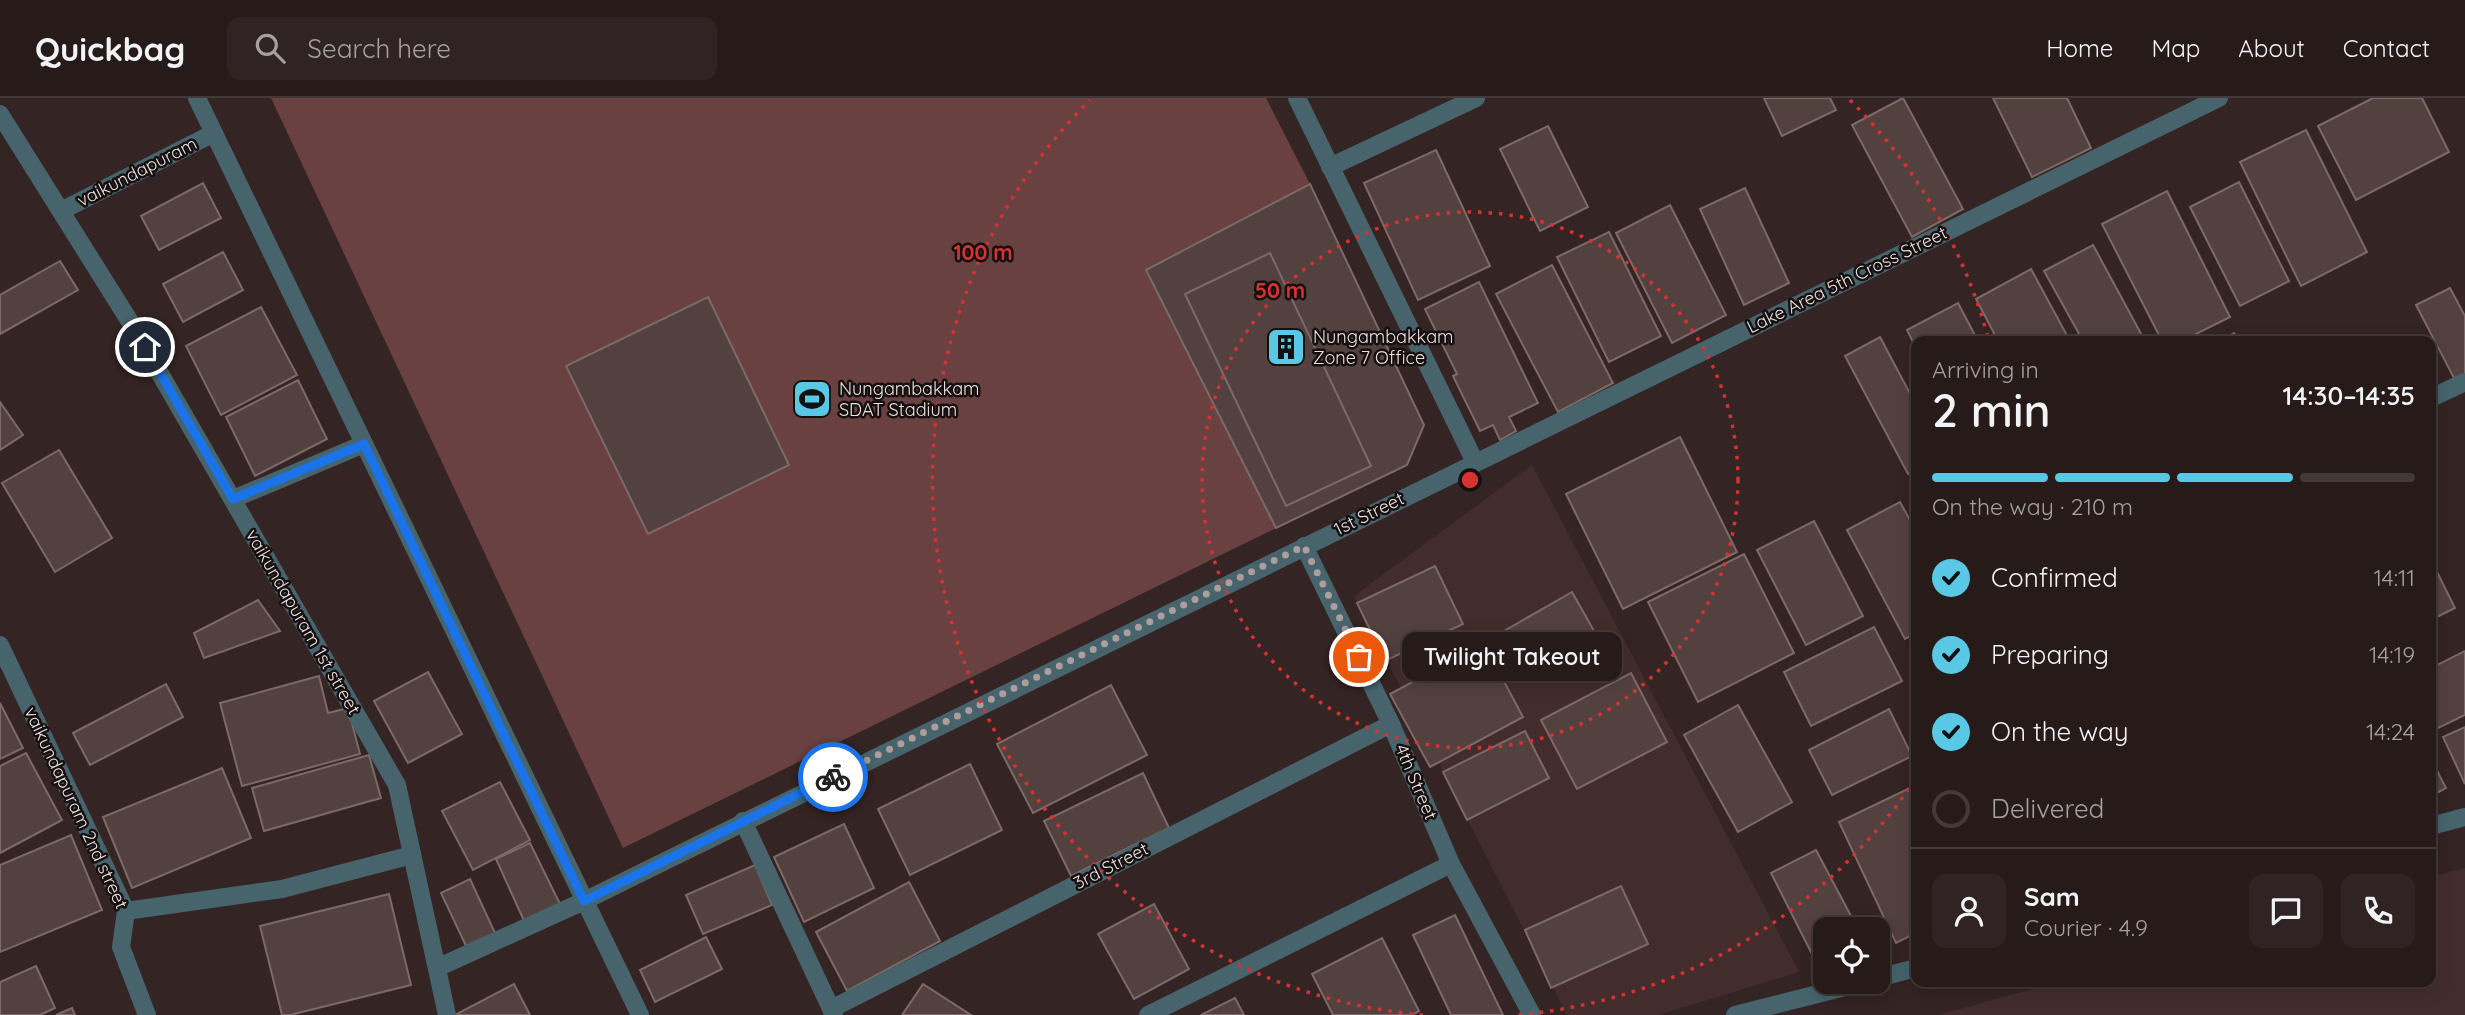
<!DOCTYPE html>
<meta charset="utf-8">
<style>
body{margin:0;font-family:Quicksand,sans-serif;background:#2f2423;color:#f1f3f6;height:100vh;display:flex;flex-direction:column;font-size:26px;white-space:nowrap}
*{box-sizing:border-box;margin:0}
p{font-size:23px;color:#a4a1a2}
.icon{flex:none;width:38px;height:38px;fill:none;stroke:currentColor;stroke-width:2;stroke-linecap:round;stroke-linejoin:round}
.map{position:relative;flex:1;overflow:hidden}
.side{position:absolute;left:1911px;top:238px;width:525px;height:651px;display:flex;flex-direction:column;background:#271b1a;border-radius:14px;box-shadow:0 4px 18px #0003,0 0 0 2px #433939}
.side>*{flex:none}
.buttons{position:absolute;left:1813px;top:819px;display:grid;gap:14px}
.buttons a{display:grid;place-items:center;width:77px;height:77px;border-radius:14px;background:#271b1a;box-shadow:0 4px 18px #0003,0 0 0 2px #433939;font-size:35px}
.pin{position:absolute;display:grid;place-items:center;width:60px;height:60px;color:#fff;margin:-30px;border:4px solid #fff;border-radius:50%;box-shadow:0 2px 7px #0007}
.courier{position:absolute;display:grid;place-items:center;width:70px;height:70px;margin:-35px;border:5px solid #1a73e8;border-radius:50%;background:#fff;color:#222;box-shadow:0 2px 9px #0007}
.bubble{position:absolute;height:49px;border-radius:14px;background:#271b1a;box-shadow:0 4px 18px #0003,0 0 0 2px #433939;font-size:23px;font-weight:600;line-height:49px;text-align:center}
.summary em{font-style:normal;font-weight:600}
.summary div{display:flex;flex-direction:column-reverse}
.summary{display:flex;align-items:center;justify-content:space-between;height:119px;padding:0 21px}
h1{font-size:46px;font-weight:600;line-height:52px}
.bar{display:grid;grid-template-columns:repeat(4,1fr);gap:10px 7px;align-content:center;height:84px;padding:0 21px}
.bar i{height:9px;border-radius:5px;background:#433939}
.bar .selected{background:#59c8e5}
.bar p{grid-column:span 4}
.line{display:flex;align-items:center;gap:18px;padding:0 21px;border-top:2px solid #433939}
.line div{flex:1}
.round{display:grid;place-items:center;flex:none;width:74px;height:74px;border-radius:14px;background:#2f2423}
ol{padding:0 21px;list-style:none}
li{display:flex;align-items:center;gap:21px;height:77px}
li p{margin-inline-start:auto}
li .icon{padding:7px;border-radius:50%;background:#59c8e5;color:#111;stroke-width:4}
li:last-child{color:#a4a1a2}
li i{width:38px;height:38px;border:4px solid #433939;border-radius:50%}
header{display:flex;align-items:center;gap:42px;box-sizing:border-box;height:98px;padding:0 35px;background:#271b1a;border-bottom:2px solid #433939}
header strong{font-size:33px}
nav{display:flex;gap:38px;margin-inline-start:auto;font-size:24px}
.search{width:490px;height:63px;background:#2f2423;display:flex;align-items:center;gap:18px;box-sizing:border-box;padding:0 24px;border-radius:14px;color:#a4a1a2;font-size:26px}
.map>svg:first-child{display:block}
.built{fill:#432d2c}
.green{fill:#684140}
.building{fill:#534140;stroke:#7c6968;stroke-width:2}
.lines{fill:none;stroke-linecap:round;stroke-linejoin:round}
.minor{stroke:#47646d;stroke-width:18}
.done{stroke:#ab9e9d;stroke-width:7;stroke-dasharray:0 12.6}
.route{stroke:#1a73e8;stroke-width:9}
.ring{fill:none;stroke:#d73131;stroke-width:3.5;stroke-dasharray:3.5 7}
.labels{text-anchor:middle;stroke-width:5;stroke-linejoin:round;paint-order:stroke}
.street-label{font-size:18px;fill:#ebe0df;stroke:#160f0f}
.poi-label{font-size:18px;fill:#ebe0df;stroke:#160f0f;text-anchor:start}
.centre{fill:#d73131;stroke:#160f0f;stroke-width:3.5}
.ring-label{font-size:21px;text-anchor:middle;font-weight:bold;fill:#d73131;stroke:#160f0f;stroke-width:5;stroke-linejoin:round;paint-order:stroke}
</style>
<header>
<strong>Quickbag</strong>
<div class="search"><svg class="icon" aria-label="search" viewBox="0 0 24 24"><circle cx="10" cy="10" r="6"/><path d="M15 15l6 6"/></svg>Search here</div>
<nav><a>Home</a><a>Map</a><a>About</a><a>Contact</a></nav>
</header>
<div class="map">
<svg width="2465" height="917" viewBox="0 0 2465 917">
<rect width="100%" height="100%" fill="#342423"/>
<!-- built -->
<g class="built">
<path d="M 1532,367 L 1799,874 L 1659,917 L 1567,917 L 1354,498 Z"/>
<path d="M 2465,770 L 2465,917 L 1938,917 L 2057,884 L 2431,884 L 2431,779 Z"/>
</g>
<!-- green -->
<path class="green" d="M 271,0 L 1266,0 L 1310,86 L 1147,172 L 1276,430 L 623,750 Z"/>
<!-- building -->
<g class="building">
<path d="M 1764,0 L 1830,0 L 1836,12 L 1782,38 Z"/>
<path d="M 1903,0 L 1963,111 L 1912,139 L 1852,27 Z"/>
<path d="M 1993,0 L 2067,0 L 2091,50 L 2032,79 Z"/>
<path d="M 2373,0 L 2422,0 L 2449,54 L 2356,102 L 2318,28 Z"/>
<path d="M 1548,28 L 1588,109 L 1540,133 L 1500,51 Z"/>
<path d="M 2306,32 L 2367,154 L 2301,188 L 2240,64 Z"/>
<path d="M 1436,52 L 1490,168 L 1418,202 L 1364,85 Z"/>
<path d="M 2239,84 L 2289,183 L 2240,208 L 2190,109 Z"/>
<path d="M 203,85 L 221,120 L 159,152 L 141,118 Z"/>
<path d="M 1310,86 L 1424,327 L 1407,367 L 1276,430 L 1146,172 Z"/>
<path d="M 1745,90 L 1789,185 L 1744,207 L 1700,111 Z"/>
<path d="M 2167,93 L 2230,219 L 2182,243 L 2162,243 L 2102,126 Z"/>
<path d="M 1670,107 L 1726,217 L 1672,245 L 1616,135 Z"/>
<path d="M 1609,134 L 1661,238 L 1609,264 L 1557,159 Z"/>
<path d="M 2093,147 L 2145,243 L 2083,243 L 2044,173 Z"/>
<path d="M 223,154 L 243,192 L 183,224 L 163,186 Z"/>
<path d="M 1270,155 L 1371,368 L 1286,408 L 1185,196 Z"/>
<path d="M 60,163 L 78,192 L 0,236 L 0,197 Z"/>
<path d="M 1552,167 L 1613,285 L 1558,314 L 1496,196 Z"/>
<path d="M 2031,171 L 2070,243 L 1998,243 L 1976,201 Z"/>
<path d="M 1479,184 L 1538,305 L 1509,319 L 1516,333 L 1500,342 L 1493,327 L 1480,333 L 1453,278 L 1457,276 L 1425,211 Z"/>
<path d="M 2450,190 L 2465,218 L 2465,277 L 2455,282 L 2416,207 Z"/>
<path d="M 708,199 L 789,367 L 648,436 L 566,268 Z"/>
<path d="M 1958,205 L 1978,243 L 1916,243 L 1916,250 L 1907,232 Z"/>
<path d="M 261,209 L 297,277 L 221,317 L 186,248 Z"/>
<path d="M 2234,235 L 2239,243 L 2219,243 Z"/>
<path d="M 1880,239 L 1916,307 L 1916,372 L 1908,376 L 1845,258 Z"/>
<path d="M 298,282 L 327,341 L 255,378 L 226,319 Z"/>
<path d="M 0,304 L 23,337 L 0,352 Z"/>
<path d="M 1680,339 L 1737,454 L 1623,511 L 1566,396 Z"/>
<path d="M 59,352 L 112,440 L 55,474 L 2,385 Z"/>
<path d="M 1900,404 L 1916,433 L 1916,535 L 1905,541 L 1847,432 Z"/>
<path d="M 1814,423 L 1863,518 L 1806,547 L 1757,452 Z"/>
<path d="M 1744,456 L 1794,555 L 1698,604 L 1648,504 Z"/>
<path d="M 2431,462 L 2455,510 L 2431,522 Z"/>
<path d="M 1435,468 L 1463,526 L 1385,563 L 1357,505 Z"/>
<path d="M 1572,494 L 1594,533 L 1519,576 L 1497,537 Z"/>
<path d="M 258,502 L 280,533 L 204,560 L 194,535 Z"/>
<path d="M 1874,529 L 1902,583 L 1811,628 L 1784,574 Z"/>
<path d="M 1484,546 L 1523,619 L 1430,669 L 1390,596 Z"/>
<path d="M 2465,553 L 2465,617 L 2432,633 L 2431,570 Z"/>
<path d="M 428,574 L 462,636 L 408,665 L 374,603 Z"/>
<path d="M 1631,575 L 1667,644 L 1577,691 L 1541,622 Z"/>
<path d="M 319,578 L 328,615 L 348,610 L 360,656 L 242,688 L 220,605 Z"/>
<path d="M 166,586 L 183,619 L 90,667 L 73,635 Z"/>
<path d="M 1111,587 L 1147,657 L 1033,715 L 997,646 Z"/>
<path d="M 0,605 L 23,650 L 0,661 Z"/>
<path d="M 1738,607 L 1792,704 L 1738,734 L 1684,637 Z"/>
<path d="M 1889,611 L 1912,658 L 1832,697 L 1809,652 Z"/>
<path d="M 2465,629 L 2465,686 L 2443,639 Z"/>
<path d="M 1525,633 L 1549,680 L 1467,722 L 1443,674 Z"/>
<path d="M 26,655 L 62,722 L 0,755 L 0,668 Z"/>
<path d="M 369,657 L 381,700 L 264,733 L 252,690 Z"/>
<path d="M 2431,661 L 2446,690 L 2431,698 Z"/>
<path d="M 970,666 L 1002,732 L 910,777 L 878,711 Z"/>
<path d="M 222,670 L 251,740 L 132,790 L 103,719 Z"/>
<path d="M 1143,675 L 1169,730 L 1071,778 L 1044,723 Z"/>
<path d="M 500,684 L 530,742 L 473,772 L 442,713 Z"/>
<path d="M 1916,687 L 1916,835 L 1896,845 L 1839,724 Z"/>
<path d="M 844,726 L 874,790 L 804,824 L 774,759 Z"/>
<path d="M 71,737 L 102,812 L 0,854 L 0,767 Z"/>
<path d="M 530,745 L 561,808 L 525,825 L 496,761 Z"/>
<path d="M 1816,752 L 1858,831 L 1825,831 L 1825,861 L 1817,866 L 1771,775 Z"/>
<path d="M 755,767 L 772,807 L 703,836 L 686,797 Z"/>
<path d="M 470,781 L 495,835 L 466,848 L 441,795 Z"/>
<path d="M 909,784 L 940,843 L 847,893 L 816,834 Z"/>
<path d="M 1621,788 L 1648,846 L 1551,890 L 1525,832 Z"/>
<path d="M 389,796 L 411,887 L 290,917 L 282,917 L 260,828 Z"/>
<path d="M 1154,806 L 1189,871 L 1134,901 L 1098,836 Z"/>
<path d="M 1455,817 L 1503,917 L 1451,917 L 1413,837 Z"/>
<path d="M 706,839 L 722,871 L 655,904 L 640,872 Z"/>
<path d="M 1382,840 L 1419,913 L 1412,917 L 1333,917 L 1312,876 Z"/>
<path d="M 36,868 L 55,910 L 40,917 L 0,917 L 0,884 Z"/>
<path d="M 514,886 L 530,917 L 455,917 Z"/>
<path d="M 923,886 L 971,917 L 902,917 Z"/>
<path d="M 1235,900 L 1244,917 L 1201,917 Z"/>
<path d="M 72,910 L 75,917 L 56,917 Z"/>
</g>
<g class="lines">
<!-- minor -->
<g class="minor">
<path d="M 197,0 L 640,917"/>
<path d="M 1297,0 L 1475,364"/>
<path d="M 0,16 L 132,227 L 397,687 L 447,917"/>
<path d="M 1330,69 L 1476,0"/>
<path d="M 61,113 L 214,35"/>
<path d="M 2431,300 L 2465,284"/>
<path d="M 233,401 L 364,346"/>
<path d="M 1304,448 L 1391,626 L 1451,766 L 1532,917"/>
<path d="M 0,547 L 126,813 L 121,849 L 147,917"/>
<path d="M 743,723 L 834,917"/>
<path d="M 2431,728 L 2465,719"/>
<path d="M 126,813 L 282,791 L 412,757"/>
<path d="M 437,870 L 584,803 L 2219,0"/>
<path d="M 1878,880 L 1916,870"/>
<path d="M 831,911 L 1391,626"/>
<path d="M 1148,917 L 1451,766"/>
<path d="M 1735,917 L 1865,884"/>
</g>
</g>
<g class="lines">
<!-- done -->
<path class="done" d="M 833,679 L 1304,448 L 1359,559"/>
<!-- route -->
<path class="route" d="M 145,249 L 233,401 L 364,346 L 584,803 L 833,679"/>
</g>
<!-- distance rings -->
<g class="ring">
<circle cx="1470" cy="382" r="268"/>
<path d="M1915 682A537 537 0 0 1 1517 917M1423 917A537 537 0 0 1 1090 2M1850 2A537 537 0 0 1 1989 243"/>
</g>
<!-- icons -->
<defs>
<symbol id="building-square" viewBox="-11 -11 22 22"><rect x="-9" y="-9" width="18" height="18" rx="4" fill="#59c8e5" stroke="#160f0f"/><path d="M-4-6H4V6H1V3H-1V6H-4ZM-2.5-4.3h1.7v1.8h-1.7ZM.8-4.3h1.7v1.8H.8ZM-2.5-1h1.7V.8h-1.7ZM.8-1h1.7V.8H.8Z" fill="#111"/></symbol>
<symbol id="stadium-square" viewBox="-11 -11 22 22"><rect x="-9" y="-9" width="18" height="18" rx="4" fill="#59c8e5" stroke="#160f0f"/><path d="M0-5a6.5 5 0 1 0 0 10a6.5 5 0 1 0 0-10ZM-3.5-1.8h7v3.6h-7Z" fill="#111"/></symbol>
</defs>
<g fill-rule="evenodd">
<use href="#building-square" x="1264" y="227" width="44" height="44"/>
<use href="#stadium-square" x="790" y="279" width="44" height="44"/>
</g>
<g class="labels">
<!-- street labels -->
<g class="street-label">
<text transform="translate(137 74) rotate(-27)" y="6">vaikundapuram</text>
<text transform="translate(1847 182) rotate(-26)" y="6">Lake Area 5th Cross Street</text>
<text transform="translate(1369 416) rotate(-26)" y="6">1st Street</text>
<text transform="translate(303 524) rotate(60)" y="6">vaikundapuram 1st street</text>
<text transform="translate(1416 684) rotate(67)" y="6">4th Street</text>
<text transform="translate(76 710) rotate(65)" y="6">vaikundapuram 2nd street</text>
<text transform="translate(1111 768) rotate(-27)" y="6">3rd Street</text>
</g>
<!-- poi labels -->
<g class="poi-label">
<text x="1313" y="245">Nungambakkam<tspan x="1313" dy="21">Zone 7 Office</tspan></text>
<text x="839" y="297">Nungambakkam<tspan x="839" dy="21">SDAT Stadium</tspan></text>
</g>
</g>
<circle cx="1470" cy="382" r="10" class="centre"/>
<g class="ring-label">
<text x="983" y="162">100 m</text>
<text x="1280" y="200">50 m</text>
</g>
</svg>
<div class="buttons">
<a><svg class="icon" aria-label="locate" viewBox="0 0 24 24"><circle cx="12" cy="12" r="6"/><path d="M12 2v4M12 18v4M2 12h4M18 12h4"/></svg></a>
</div>
<div class="pin" style="left:1359px;top:559px;background:#ea580c"><svg class="icon" aria-label="bag" viewBox="0 0 24 24"><path d="M5 8h14l-1 12H6zM9 8a3 3 0 0 1 6 0"/></svg></div>
<div class="pin" style="left:145px;top:249px;background:#1f2937"><svg class="icon" aria-label="home" viewBox="0 0 24 24"><path d="M3 11l9-7 9 7M6 9v11h12V9"/></svg></div>
<div class="courier" style="left:833px;top:679px"><svg class="icon" aria-label="bike" viewBox="0 0 24 24"><circle cx="6" cy="16" r="4"/><circle cx="18" cy="16" r="4"/><path d="M6 16l4-8h5l3 8M10 8l3 8H6M13 5h3"/></svg></div>
<div class="bubble" style="left:1402px;top:534px;width:220px">Twilight Takeout</div>
<section class="side">
<div class="summary"><div><h1>2 min</h1><p>Arriving in</p></div><em>14:30–14:35</em></div>
<div class="bar"><i class="selected"></i><i class="selected"></i><i class="selected"></i><i></i><p>On the way · 210 m</p></div>
<ol>
<li><svg class="icon" aria-label="check" viewBox="0 0 24 24"><path d="M5 12l5 5 9-10"/></svg>Confirmed<p>14:11</p></li>
<li><svg class="icon" aria-label="check" viewBox="0 0 24 24"><path d="M5 12l5 5 9-10"/></svg>Preparing<p>14:19</p></li>
<li><svg class="icon" aria-label="check" viewBox="0 0 24 24"><path d="M5 12l5 5 9-10"/></svg>On the way<p>14:24</p></li>
<li><i></i>Delivered</li>
</ol>
<div class="line" style="height:126px"><a class="round"><svg class="icon" aria-label="person" viewBox="0 0 24 24"><circle cx="12" cy="8" r="4"/><path d="M4 21q1-7 8-7t8 7"/></svg></a><div><b>Sam</b><p>Courier · 4.9</p></div><a class="round"><svg class="icon" aria-label="chat" viewBox="0 0 24 24"><path d="M4 5h16v11H9l-5 4z"/></svg></a><a class="round"><svg class="icon" aria-label="phone" viewBox="0 0 24 24"><path d="M5 4h4l2 5-3 2q2 4 5 5l2-3 5 2v4C11 20 4 13 5 4z"/></svg></a></div>
</section>
</div>
